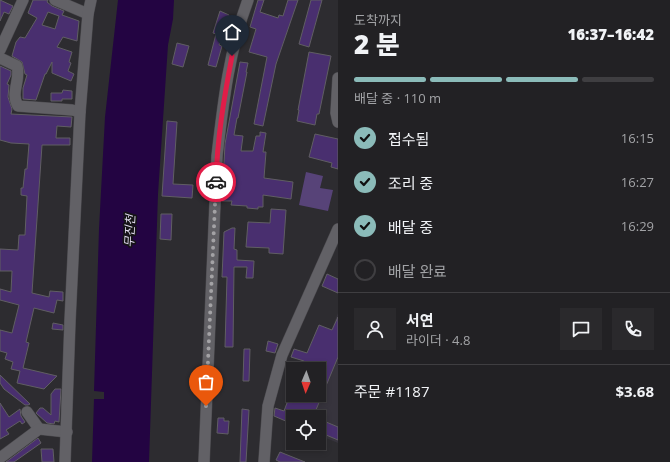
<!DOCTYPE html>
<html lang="ko">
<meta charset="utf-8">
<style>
body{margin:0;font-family:"Open Sans","Noto Sans KR",sans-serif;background:#2a292c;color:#f1f3f6;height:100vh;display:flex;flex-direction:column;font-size:15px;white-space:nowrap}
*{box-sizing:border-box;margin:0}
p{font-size:13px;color:#a2a3a6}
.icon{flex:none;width:22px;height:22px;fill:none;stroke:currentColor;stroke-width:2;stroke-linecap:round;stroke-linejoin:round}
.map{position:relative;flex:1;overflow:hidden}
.drawer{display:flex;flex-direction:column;background:#222124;width:332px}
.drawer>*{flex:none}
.needle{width:26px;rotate:182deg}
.buttons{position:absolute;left:286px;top:362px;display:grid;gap:8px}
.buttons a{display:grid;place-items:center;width:40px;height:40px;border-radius:0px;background:#222124;box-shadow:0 2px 6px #0003,0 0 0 1px #3f3e41;font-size:20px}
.pin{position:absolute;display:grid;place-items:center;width:34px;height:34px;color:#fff;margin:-41px -17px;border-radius:50% 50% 50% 0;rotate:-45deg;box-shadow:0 0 4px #0007}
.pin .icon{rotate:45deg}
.courier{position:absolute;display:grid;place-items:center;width:40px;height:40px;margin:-20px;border:3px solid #e11d48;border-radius:50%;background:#fff;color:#222;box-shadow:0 1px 5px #0007}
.headline em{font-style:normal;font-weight:800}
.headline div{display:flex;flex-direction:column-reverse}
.headline{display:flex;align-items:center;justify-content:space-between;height:68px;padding:0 16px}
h1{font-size:26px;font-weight:800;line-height:30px}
.bar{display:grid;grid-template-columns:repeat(4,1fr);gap:6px 4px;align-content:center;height:48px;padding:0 16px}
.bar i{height:5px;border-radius:3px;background:#3f3e41}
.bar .current{background:#8bbbb9}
.bar p{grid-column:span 4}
.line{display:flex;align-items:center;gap:10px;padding:0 16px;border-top:1px solid #3f3e41}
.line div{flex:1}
.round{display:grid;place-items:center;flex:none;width:42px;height:42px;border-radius:0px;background:#2a292c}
ol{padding:0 16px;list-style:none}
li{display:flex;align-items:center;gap:12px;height:44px}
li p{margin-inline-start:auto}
li .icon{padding:4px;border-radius:50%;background:#8bbbb9;color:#111;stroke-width:4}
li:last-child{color:#a2a3a6}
li i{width:22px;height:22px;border:2px solid #3f3e41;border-radius:50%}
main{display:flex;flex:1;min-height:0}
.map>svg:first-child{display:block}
.built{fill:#37343d}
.green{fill:#574378}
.water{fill:#230442}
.building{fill:#492f6f;stroke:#605e63;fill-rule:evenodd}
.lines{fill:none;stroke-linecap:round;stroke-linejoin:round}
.minor-casing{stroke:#4a494d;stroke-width:12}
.minor{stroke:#626166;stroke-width:11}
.done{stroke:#a3a2a5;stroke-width:4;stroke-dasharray:0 7.2}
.route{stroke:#e11d48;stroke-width:5}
.labels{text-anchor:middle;stroke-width:3.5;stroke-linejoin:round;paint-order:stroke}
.water-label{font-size:12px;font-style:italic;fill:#e2dcf0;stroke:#151416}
</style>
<main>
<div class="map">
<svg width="338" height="462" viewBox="0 0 338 462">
<rect width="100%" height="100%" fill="#2d2c30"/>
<!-- built -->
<path class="built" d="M 338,313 L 338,443 L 319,435 L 319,417 L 296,417 L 319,395 L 319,369 L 316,369 Z"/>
<!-- green -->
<path class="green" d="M 306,172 L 323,176 L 320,188 L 333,190 L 328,211 L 299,205 Z"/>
<!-- water -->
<path class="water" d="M 118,0 L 174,0 L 173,19 L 168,45 L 158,194 L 149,462 L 92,462 L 94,399 L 104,399 L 104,392 L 94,391 L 99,229 L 105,117 Z"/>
<!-- building -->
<g class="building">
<path d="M 0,0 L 13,6 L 9,14 L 4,12 L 0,21 Z"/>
<path d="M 33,0 L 48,0 L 47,2 L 52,6 L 64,11 L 62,15 L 79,21 L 77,41 L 63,37 L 57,47 L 72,52 L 69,62 L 71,63 L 68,71 L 74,74 L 71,81 L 52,73 L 52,62 L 46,74 L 45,74 L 36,100 L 23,99 L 23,88 L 27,75 L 25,74 L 22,62 L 12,56 L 16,42 L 20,37 L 25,38 L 37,18 L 28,13 ZM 48,12 L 59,16 L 55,29 L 42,25 Z"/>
<path d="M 258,0 L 264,0 L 260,12 L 278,18 L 279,15 L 283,16 L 288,0 L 298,0 L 276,64 L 263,126 L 254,124 L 267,57 L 249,52 L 256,29 L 250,27 Z"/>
<path d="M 311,0 L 322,0 L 309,47 L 299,44 Z"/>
<path d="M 220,11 L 229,15 L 219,45 L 222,46 L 216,67 L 208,65 L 216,34 L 213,33 Z"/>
<path d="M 177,43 L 189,46 L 183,67 L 172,64 Z"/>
<path d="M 309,52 L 331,56 L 319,114 L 317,114 L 315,125 L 297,121 L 299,110 L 298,110 Z"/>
<path d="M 240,62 L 248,63 L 246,72 L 247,72 L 238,118 L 237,118 L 234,135 L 243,136 L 241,151 L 253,151 L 256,136 L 260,136 L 260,132 L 266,133 L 263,152 L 266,152 L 264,178 L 293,182 L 291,199 L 263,195 L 263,207 L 258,207 L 258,209 L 247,208 L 247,206 L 231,205 L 232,201 L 222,201 L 225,144 Z"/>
<path d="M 0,66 L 11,71 L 11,75 L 7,84 L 9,85 L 8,97 L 12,109 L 11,114 L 72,117 L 71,127 L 57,126 L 56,138 L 70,138 L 70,145 L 42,145 L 32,293 L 49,297 L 50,291 L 63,292 L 63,301 L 57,300 L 54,313 L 34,308 L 26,342 L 29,343 L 23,368 L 57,376 L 44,389 L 17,383 L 20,371 L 11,369 L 13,362 L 5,359 L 7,353 L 0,351 L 0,330 L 12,333 L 19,305 L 0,300 L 0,289 L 11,292 L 12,271 L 0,271 L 0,249 L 18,250 L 19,235 L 25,235 L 27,196 L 21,195 L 21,188 L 23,188 L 25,169 L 27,169 L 29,144 L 11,143 L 0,140 Z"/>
<path d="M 63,90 L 72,91 L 72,99 L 62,99 L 62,101 L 51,101 L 51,93 L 62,93 Z"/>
<path d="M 167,121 L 177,122 L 173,184 L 193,185 L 192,198 L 162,196 Z"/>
<path d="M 315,134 L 338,139 L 338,169 L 331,167 L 332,163 L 309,157 Z"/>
<path d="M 271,209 L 286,210 L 283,254 L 269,253 L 269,248 L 246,247 L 248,222 L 270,223 Z"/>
<path d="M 161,214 L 172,214 L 171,240 L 160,239 Z"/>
<path d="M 232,228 L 235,228 L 234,249 L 237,250 L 237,260 L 254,261 L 253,278 L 246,278 L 247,267 L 234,267 L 233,347 L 225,347 L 227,277 L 222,277 L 224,232 Z"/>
<path d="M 327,274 L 338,279 L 338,293 L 322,286 Z"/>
<path d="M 338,317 L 338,357 L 313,417 L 290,417 L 288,422 L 274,416 L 275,408 L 284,411 L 290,395 L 319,395 L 319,369 L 301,369 L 304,361 L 291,357 L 294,349 L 307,353 L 319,325 L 332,330 Z"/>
<path d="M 53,323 L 63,325 L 63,330 L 52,329 Z"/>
<path d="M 268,341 L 278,344 L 275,353 L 266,351 Z"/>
<path d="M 244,349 L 250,349 L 249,381 L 243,381 Z"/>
<path d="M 0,375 L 30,404 L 28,405 L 25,405 L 4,389 L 0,383 Z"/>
<path d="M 55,389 L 61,389 L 59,422 L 55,421 L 54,424 L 47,423 L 36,413 L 40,408 L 43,408 L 51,415 L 51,394 Z"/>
<path d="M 0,403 L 9,417 L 20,409 L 21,416 L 25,422 L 22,424 L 20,421 L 6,430 L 9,434 L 0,439 Z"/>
<path d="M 242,409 L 249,410 L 246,462 L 240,462 Z"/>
<path d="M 218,418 L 224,418 L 224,421 L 229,421 L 228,434 L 217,433 Z"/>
<path d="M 319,419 L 338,427 L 338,440 L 319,432 Z"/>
<path d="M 38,438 L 41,443 L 14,462 L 6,462 Z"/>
<path d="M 41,449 L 53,449 L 54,462 L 42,462 Z"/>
<path d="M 280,452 L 305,462 L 280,462 L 276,460 Z"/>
</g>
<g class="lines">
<defs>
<g id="minor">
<path d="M 55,0 L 88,14"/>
<path d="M 0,50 L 23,0"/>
<path d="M 0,58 L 17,66 C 21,80 10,93 18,106 L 72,110 L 80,112"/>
<path d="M 338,78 L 336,113 L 338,122"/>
<path d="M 27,412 L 39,429"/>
<path d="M 0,458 L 39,429 L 67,432"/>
<path d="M 65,462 L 70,321 L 80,112 L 88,14 L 91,0"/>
<path d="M 204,462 L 217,156 C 223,104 229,50 248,0"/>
<path d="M 264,462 L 268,406 L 282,355 L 338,229"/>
</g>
</defs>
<!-- minor casing -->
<use href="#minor" class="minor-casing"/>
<!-- minor -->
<use href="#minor" class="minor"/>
</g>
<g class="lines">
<!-- done -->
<path class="done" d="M 206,406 L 216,182"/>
<!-- route -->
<path class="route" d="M 216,182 C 217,139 224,98 232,56"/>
</g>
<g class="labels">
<!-- water labels -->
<g class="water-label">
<text transform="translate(130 231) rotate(-87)" y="4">무진천</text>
</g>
</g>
</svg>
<div class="buttons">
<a><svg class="needle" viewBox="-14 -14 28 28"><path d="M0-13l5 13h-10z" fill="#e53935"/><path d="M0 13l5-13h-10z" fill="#a2a3a6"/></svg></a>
<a><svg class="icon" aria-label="locate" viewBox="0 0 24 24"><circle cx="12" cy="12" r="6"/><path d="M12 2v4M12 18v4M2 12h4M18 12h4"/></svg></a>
</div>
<div class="pin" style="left:206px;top:406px;background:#ea580c"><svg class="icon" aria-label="bag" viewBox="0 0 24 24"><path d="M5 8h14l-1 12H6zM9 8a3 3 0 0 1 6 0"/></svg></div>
<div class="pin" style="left:232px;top:56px;background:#1f2937"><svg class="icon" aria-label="home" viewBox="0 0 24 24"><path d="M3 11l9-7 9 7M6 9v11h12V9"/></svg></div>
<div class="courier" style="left:216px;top:182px"><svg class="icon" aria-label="car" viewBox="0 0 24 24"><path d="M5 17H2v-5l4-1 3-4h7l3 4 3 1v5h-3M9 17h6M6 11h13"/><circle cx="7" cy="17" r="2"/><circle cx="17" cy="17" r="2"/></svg></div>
</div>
<section class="drawer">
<div class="headline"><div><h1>2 분</h1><p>도착까지</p></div><em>16:37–16:42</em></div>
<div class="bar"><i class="current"></i><i class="current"></i><i class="current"></i><i></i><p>배달 중 · 110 m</p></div>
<ol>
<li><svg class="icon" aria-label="check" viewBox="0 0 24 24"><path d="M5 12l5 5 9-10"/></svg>접수됨<p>16:15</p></li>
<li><svg class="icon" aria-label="check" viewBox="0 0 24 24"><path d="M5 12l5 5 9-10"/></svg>조리 중<p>16:27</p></li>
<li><svg class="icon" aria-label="check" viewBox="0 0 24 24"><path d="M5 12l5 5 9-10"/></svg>배달 중<p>16:29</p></li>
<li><i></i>배달 완료</li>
</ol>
<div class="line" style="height:72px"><a class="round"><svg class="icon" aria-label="person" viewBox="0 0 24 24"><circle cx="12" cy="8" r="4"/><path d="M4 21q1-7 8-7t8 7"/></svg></a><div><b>서연</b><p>라이더 · 4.8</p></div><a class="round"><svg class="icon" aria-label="chat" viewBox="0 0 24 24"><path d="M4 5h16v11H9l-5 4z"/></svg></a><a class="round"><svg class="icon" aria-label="phone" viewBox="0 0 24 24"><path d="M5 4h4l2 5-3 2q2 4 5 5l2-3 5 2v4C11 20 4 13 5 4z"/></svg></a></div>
<div class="line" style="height:52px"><div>주문 #1187</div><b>$3.68</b></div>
</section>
</main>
